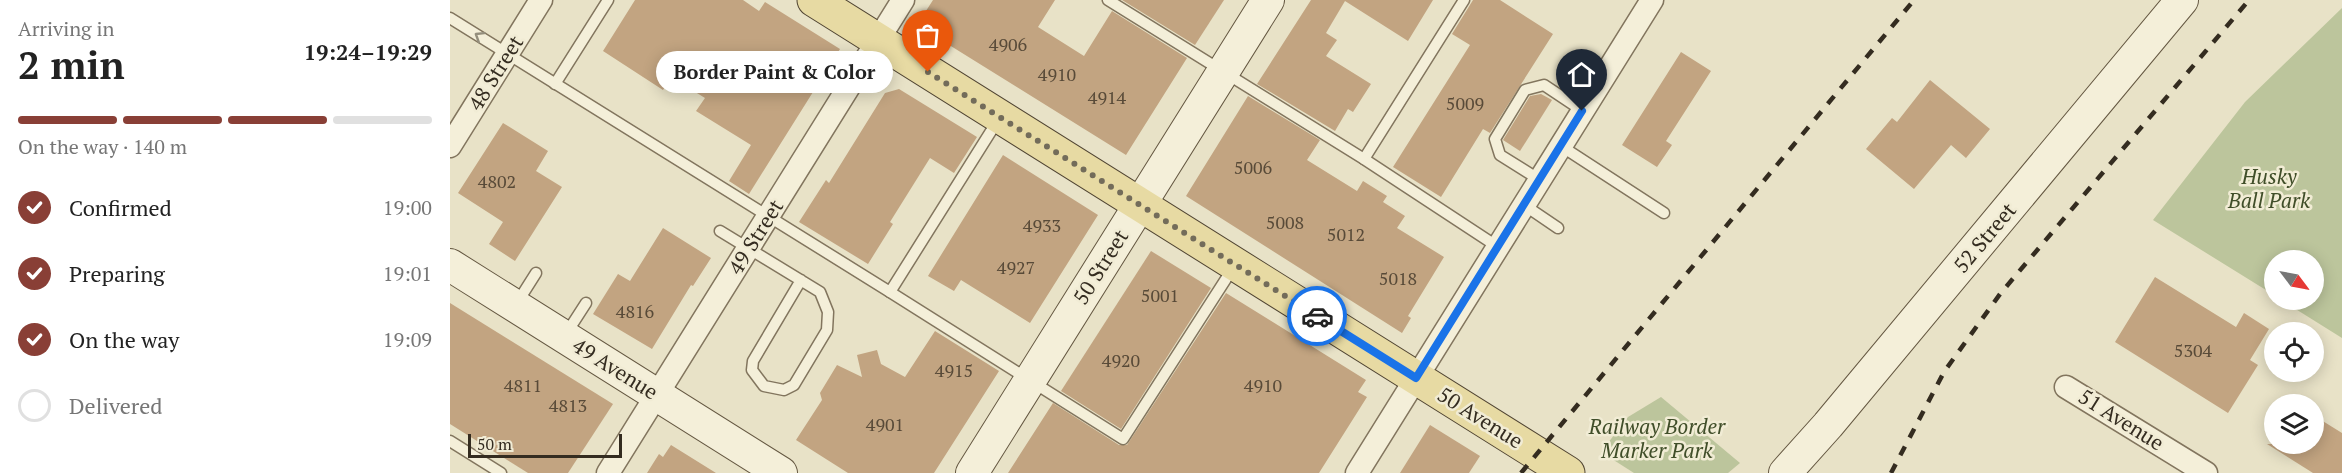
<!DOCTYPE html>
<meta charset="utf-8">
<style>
body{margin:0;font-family:"PT Serif",serif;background:#f6f6f6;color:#222;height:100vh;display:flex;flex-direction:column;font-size:22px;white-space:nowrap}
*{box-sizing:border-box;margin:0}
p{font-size:20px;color:#767676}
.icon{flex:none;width:33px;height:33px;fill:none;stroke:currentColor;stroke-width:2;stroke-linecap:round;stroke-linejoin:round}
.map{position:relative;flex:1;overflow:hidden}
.drawer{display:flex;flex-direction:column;background:#fff;width:450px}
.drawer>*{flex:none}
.needle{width:39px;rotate:122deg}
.buttons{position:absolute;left:1814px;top:250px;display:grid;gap:12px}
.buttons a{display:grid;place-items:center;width:60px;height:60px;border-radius:50%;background:#fff;box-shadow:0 3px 15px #0003;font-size:30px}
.scale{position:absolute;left:18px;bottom:15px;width:154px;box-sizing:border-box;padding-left:6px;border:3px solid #342c20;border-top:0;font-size:16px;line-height:21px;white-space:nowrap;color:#342c20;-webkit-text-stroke:4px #f1ecd5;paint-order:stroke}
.pin{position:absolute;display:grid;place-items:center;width:51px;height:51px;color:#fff;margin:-62px -26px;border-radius:50% 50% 50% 0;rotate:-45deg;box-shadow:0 0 6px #0007}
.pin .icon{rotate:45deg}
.courier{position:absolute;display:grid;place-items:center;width:60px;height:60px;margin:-30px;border:4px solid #1a73e8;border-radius:50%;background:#fff;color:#222;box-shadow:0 2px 8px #0007}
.bubble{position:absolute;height:42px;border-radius:21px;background:#fff;box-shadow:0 3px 15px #0003;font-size:20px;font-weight:600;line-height:42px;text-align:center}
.head em{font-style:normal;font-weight:600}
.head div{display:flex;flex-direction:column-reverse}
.head{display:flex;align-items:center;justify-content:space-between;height:102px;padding:0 18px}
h1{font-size:39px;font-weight:600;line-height:45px}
.bar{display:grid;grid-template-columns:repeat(4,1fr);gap:9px 6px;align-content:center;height:72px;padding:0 18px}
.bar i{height:8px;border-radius:4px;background:#e0e0e0}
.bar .active{background:#893f36}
.bar p{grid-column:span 4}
ol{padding:0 18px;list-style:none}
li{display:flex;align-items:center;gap:18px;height:66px}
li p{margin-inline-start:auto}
li .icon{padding:6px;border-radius:50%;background:#893f36;color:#fff;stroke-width:4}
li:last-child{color:#767676}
li i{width:33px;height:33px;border:3px solid #e0e0e0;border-radius:50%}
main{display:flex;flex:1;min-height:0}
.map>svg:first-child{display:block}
.green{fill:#bcc59c}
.building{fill:#c2a481}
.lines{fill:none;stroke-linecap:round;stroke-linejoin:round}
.lane-casing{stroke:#82755e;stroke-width:13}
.street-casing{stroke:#82755e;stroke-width:25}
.secondary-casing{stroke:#645741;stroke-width:34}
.primary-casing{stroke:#504432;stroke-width:35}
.lane{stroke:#f4efd9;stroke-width:10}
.street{stroke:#f4efd9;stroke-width:22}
.secondary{stroke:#f4efd9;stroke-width:32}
.primary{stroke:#e7daa3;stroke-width:33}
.rail{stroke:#342c20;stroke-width:4.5;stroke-dasharray:10 10;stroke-linecap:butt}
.oneway{stroke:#948e7c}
.done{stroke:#736c5a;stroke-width:6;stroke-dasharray:0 10.8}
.route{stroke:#1a73e8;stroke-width:8}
.labels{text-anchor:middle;stroke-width:5;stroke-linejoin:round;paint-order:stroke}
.number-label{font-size:18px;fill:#584a38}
.street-label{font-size:21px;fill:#342c20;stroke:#f1ecd5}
.park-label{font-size:21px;font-style:italic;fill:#404e29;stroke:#f1ecd5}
</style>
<main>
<section class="drawer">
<div class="head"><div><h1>2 min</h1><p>Arriving in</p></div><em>19:24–19:29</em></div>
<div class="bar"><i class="active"></i><i class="active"></i><i class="active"></i><i></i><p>On the way · 140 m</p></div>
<ol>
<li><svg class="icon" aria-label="check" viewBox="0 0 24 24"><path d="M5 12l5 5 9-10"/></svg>Confirmed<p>19:00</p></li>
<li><svg class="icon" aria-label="check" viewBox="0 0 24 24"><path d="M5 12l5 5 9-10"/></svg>Preparing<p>19:01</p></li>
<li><svg class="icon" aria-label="check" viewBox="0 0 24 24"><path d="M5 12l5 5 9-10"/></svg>On the way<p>19:09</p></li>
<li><i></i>Delivered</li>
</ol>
</section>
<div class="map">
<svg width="1892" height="473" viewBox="0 0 1892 473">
<rect width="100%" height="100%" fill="#e8e2c7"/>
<!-- green -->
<g class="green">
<path d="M 1892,8 L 1892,338 L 1831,300 L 1863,300 L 1863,261 L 1824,261 L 1824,295 L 1703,220 L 1795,102 Z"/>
<path d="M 1211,397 L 1290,463 L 1278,473 L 1184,473 L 1151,452 L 1178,417 Z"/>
</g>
<!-- building -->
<g class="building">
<path d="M 185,0 L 293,0 L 309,11 L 315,2 L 390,49 L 299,194 L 279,181 L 301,145 L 246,111 L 255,98 L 221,77 L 213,90 L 153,51 Z"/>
<path d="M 483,0 L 605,0 L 588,27 L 634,56 L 662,11 L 737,58 L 676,155 L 467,25 Z"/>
<path d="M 672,0 L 774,0 L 745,45 Z"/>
<path d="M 861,0 L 983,0 L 958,41 L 895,1 L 876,33 L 887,40 L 876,56 L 921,84 L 903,112 L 898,109 L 885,131 L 807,84 Z"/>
<path d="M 1023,0 L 1050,0 L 1103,34 L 1040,133 L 1033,129 L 991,197 L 943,167 L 1020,45 L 1002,34 Z"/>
<path d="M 1231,52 L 1261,71 L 1216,141 L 1222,145 L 1207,167 L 1172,145 Z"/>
<path d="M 1480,80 L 1540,129 L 1516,158 L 1501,145 L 1464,189 L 1416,149 L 1442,118 L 1447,122 Z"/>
<path d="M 449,89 L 527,137 L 504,173 L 480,158 L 440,222 L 443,224 L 418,264 L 349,222 L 376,180 L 379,183 L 435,93 Z"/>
<path d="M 1091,94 L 1102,100 L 1070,151 L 1053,140 L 1080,96 Z"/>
<path d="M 798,96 L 870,140 L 857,160 L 907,191 L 913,181 L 937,196 L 933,202 L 955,216 L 947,228 L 994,257 L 958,316 L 961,318 L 952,333 L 736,196 Z"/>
<path d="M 53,123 L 98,151 L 86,171 L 112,187 L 65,261 L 39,244 L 53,222 L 8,193 Z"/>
<path d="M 553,155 L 648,215 L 580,323 L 511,280 L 504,291 L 478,276 Z"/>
<path d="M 213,228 L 261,258 L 243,286 L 241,285 L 202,349 L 143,314 L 168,274 L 180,281 Z"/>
<path d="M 701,251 L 761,288 L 671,429 L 611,391 Z"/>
<path d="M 1705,277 L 1786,327 L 1794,313 L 1819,329 L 1800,360 L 1808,365 L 1778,413 L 1665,342 Z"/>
<path d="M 776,293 L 916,380 L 908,392 L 917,397 L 869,473 L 558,473 L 603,403 L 669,445 L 677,445 Z"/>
<path d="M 0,303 L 163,404 L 118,473 L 78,473 L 0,424 Z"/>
<path d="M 485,331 L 549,371 L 484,473 L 398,473 L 346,440 L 372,400 L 370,393 L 387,365 L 412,377 L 407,355 L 427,350 L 431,364 L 455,377 Z"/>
<path d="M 1863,415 L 1892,433 L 1892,473 L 1863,473 L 1817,444 L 1863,444 Z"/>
<path d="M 980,425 L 1030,456 L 1019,473 L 950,473 Z"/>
<path d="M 221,445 L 266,473 L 197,473 L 209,454 L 213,457 Z"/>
</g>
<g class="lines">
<defs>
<g id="lane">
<path d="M 658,0 L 914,159 L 1048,247"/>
<path d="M 0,18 L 440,292 L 548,120"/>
<path d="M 105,84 L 158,0"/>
<path d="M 1111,146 L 1214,213"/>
<path d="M 914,159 L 1014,0"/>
<path d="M 1090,180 L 1050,155 L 1045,139 L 1075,90 L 1094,85 L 1133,111"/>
<path d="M 1074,205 L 1108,228"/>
<path d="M 270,231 L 370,292 L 378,312 L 377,330 L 344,385 L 334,390 L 314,386 L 302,370 L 303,361 L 351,280"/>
<path d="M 440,292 L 673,439 L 783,268"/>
<path d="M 67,303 L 86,273"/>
<path d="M 116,334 L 136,303"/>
<path d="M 0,441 L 51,473"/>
</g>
<g id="street">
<path d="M 0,146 L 91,0"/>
<path d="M 1616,387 L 1756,473"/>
<path d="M 158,473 L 453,0"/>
<path d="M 907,473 L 1202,0"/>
</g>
<g id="secondary">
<path d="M 0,265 L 331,473"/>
<path d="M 522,473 L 818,0"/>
<path d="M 1335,473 L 1378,425 L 1732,0"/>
</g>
<path id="primary" d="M 364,0 L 1118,473"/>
</defs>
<!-- lane casing -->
<use href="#lane" class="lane-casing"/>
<!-- street casing -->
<use href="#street" class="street-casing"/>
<!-- secondary casing -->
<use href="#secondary" class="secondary-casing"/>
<!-- primary casing -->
<use href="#primary" class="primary-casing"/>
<!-- lane -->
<use href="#lane" class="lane"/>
<!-- street -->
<use href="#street" class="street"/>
<!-- secondary -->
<use href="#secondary" class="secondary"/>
<!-- primary -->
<use href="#primary" class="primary"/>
<!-- rail -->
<g class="rail">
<path d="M 1071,473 L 1464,0"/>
<path d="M 1441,473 L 1494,372 L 1550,294 L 1799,0"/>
</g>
</g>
<!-- one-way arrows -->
<defs><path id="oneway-chevron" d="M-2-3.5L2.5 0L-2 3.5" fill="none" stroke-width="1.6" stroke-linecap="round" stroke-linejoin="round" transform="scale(1.5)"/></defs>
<use class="oneway" href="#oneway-chevron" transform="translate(29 36) rotate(-148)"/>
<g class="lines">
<!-- done -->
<path class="done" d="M 478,72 L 867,316"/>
<!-- route -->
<path class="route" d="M 867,316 L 966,378 L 1132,111"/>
</g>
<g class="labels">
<!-- number labels -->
<g class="number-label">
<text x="558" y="51">4906</text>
<text x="607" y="81">4910</text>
<text x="657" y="104">4914</text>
<text x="1015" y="110">5009</text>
<text x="803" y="174">5006</text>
<text x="47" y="188">4802</text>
<text x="835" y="229">5008</text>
<text x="592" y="232">4933</text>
<text x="896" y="241">5012</text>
<text x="566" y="274">4927</text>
<text x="948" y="285">5018</text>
<text x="710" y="302">5001</text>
<text x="185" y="318">4816</text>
<text x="1743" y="357">5304</text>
<text x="671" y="367">4920</text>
<text x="504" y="377">4915</text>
<text x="73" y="392">4811</text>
<text x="813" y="392">4910</text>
<text x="118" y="412">4813</text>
<text x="435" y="431">4901</text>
</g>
<!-- street labels -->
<g class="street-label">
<text transform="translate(46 73) rotate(-58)" y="7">48 Street</text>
<text transform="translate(306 237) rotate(-58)" y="7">49 Street</text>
<text transform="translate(1535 238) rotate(-50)" y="7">52 Street</text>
<text transform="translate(651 267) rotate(-58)" y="7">50 Street</text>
<text transform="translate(165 369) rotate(32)" y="7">49 Avenue</text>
<text transform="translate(1030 418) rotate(32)" y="7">50 Avenue</text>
<text transform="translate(1671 420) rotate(32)" y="7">51 Avenue</text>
</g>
<!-- park labels -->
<g class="park-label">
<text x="1819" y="184">Husky<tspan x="1819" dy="24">Ball Park</tspan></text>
<text x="1207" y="434">Railway Border<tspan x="1207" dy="24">Marker Park</tspan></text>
</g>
</g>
</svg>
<div class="buttons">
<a><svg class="needle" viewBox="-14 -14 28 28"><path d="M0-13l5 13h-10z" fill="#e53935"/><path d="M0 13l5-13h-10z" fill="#767676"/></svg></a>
<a><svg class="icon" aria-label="locate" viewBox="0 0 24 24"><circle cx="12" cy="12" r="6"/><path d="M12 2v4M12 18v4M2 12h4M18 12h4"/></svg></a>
<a><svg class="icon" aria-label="layers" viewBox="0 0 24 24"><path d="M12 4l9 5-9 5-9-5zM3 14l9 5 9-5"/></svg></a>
</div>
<div class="scale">50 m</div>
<div class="pin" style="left:478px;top:72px;background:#ea580c"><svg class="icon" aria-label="bag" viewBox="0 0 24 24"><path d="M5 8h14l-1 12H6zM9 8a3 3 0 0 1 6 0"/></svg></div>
<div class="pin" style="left:1132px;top:111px;background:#1f2937"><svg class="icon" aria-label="home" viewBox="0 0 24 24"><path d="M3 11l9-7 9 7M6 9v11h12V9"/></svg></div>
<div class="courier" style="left:867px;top:316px"><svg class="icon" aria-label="car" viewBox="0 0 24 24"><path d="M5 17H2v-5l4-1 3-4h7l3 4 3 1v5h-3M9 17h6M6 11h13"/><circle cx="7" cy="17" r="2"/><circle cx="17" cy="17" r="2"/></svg></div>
<div class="bubble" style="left:206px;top:51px;width:237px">Border Paint &amp; Color</div>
</div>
</main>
